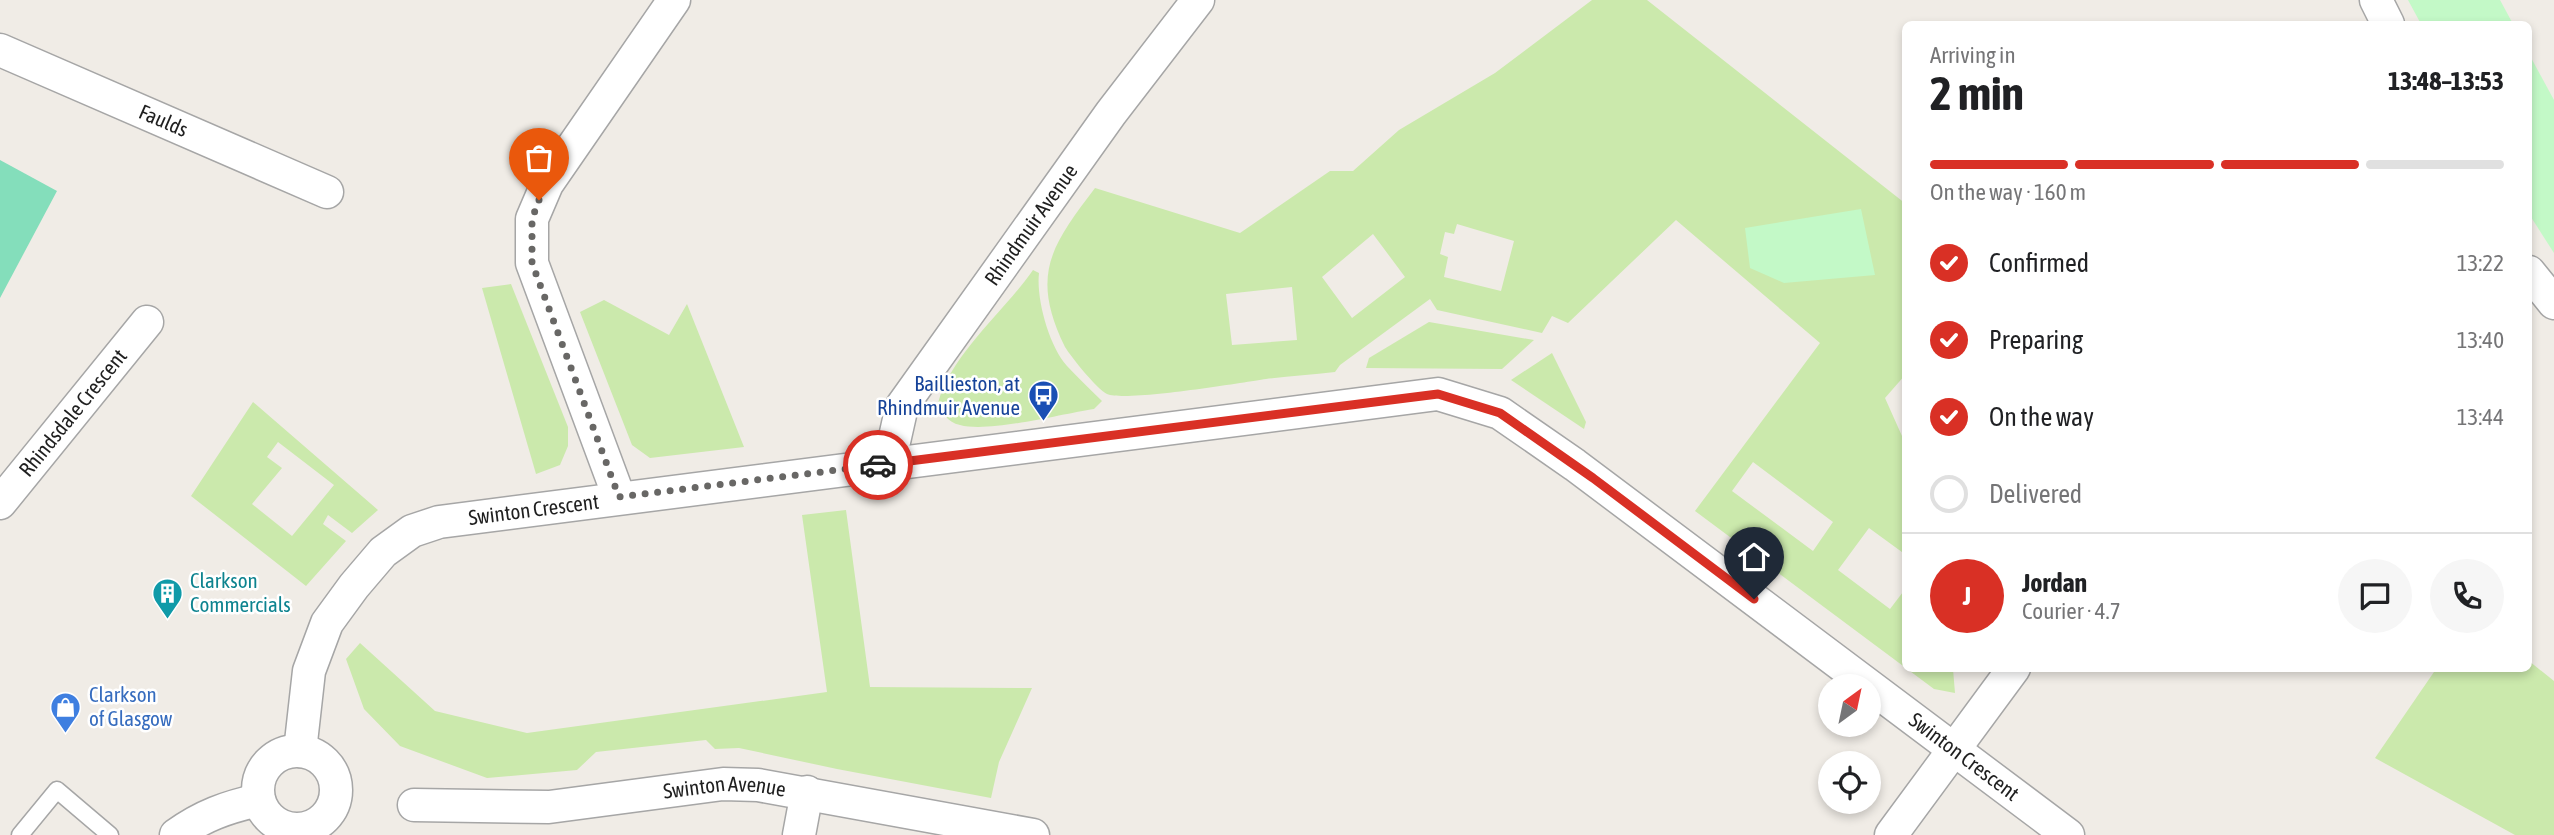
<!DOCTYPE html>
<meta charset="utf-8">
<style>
body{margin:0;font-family:"Asap Condensed",sans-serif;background:#f6f6f6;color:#202124;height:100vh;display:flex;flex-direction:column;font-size:26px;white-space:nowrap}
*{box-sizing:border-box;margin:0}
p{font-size:23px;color:#757577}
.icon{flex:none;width:38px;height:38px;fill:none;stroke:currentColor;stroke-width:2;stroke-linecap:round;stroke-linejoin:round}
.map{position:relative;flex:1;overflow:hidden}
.drawer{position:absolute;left:1902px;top:21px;width:630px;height:651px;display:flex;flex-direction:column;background:#fff;border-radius:10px;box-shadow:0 4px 10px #0003}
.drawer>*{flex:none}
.needle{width:46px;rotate:33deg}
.tools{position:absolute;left:1818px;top:674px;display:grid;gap:14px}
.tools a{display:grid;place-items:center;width:63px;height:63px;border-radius:50%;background:#fff;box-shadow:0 4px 10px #0003;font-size:35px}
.pin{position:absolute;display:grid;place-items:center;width:60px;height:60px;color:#fff;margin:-72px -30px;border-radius:50% 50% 50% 0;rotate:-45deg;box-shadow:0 0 7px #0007}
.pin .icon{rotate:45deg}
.courier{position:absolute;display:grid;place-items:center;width:70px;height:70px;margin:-35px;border:5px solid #d93025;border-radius:50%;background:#fff;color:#222;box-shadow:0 2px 9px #0007}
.head em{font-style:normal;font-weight:700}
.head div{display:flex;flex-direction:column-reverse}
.head{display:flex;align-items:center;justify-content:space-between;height:119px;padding:0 28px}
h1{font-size:46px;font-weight:700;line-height:52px}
.bar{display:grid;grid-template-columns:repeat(4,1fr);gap:10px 7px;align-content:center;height:84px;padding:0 28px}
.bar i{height:9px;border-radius:5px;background:#e0e0e0}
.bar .current{background:#d93025}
.bar p{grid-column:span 4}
.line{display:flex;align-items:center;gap:18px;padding:0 28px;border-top:2px solid #e0e0e0}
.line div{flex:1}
.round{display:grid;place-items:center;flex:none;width:74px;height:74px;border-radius:37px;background:#f6f6f6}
ol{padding:0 28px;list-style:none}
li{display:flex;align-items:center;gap:21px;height:77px}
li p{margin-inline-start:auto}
li .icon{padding:7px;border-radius:50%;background:#d93025;color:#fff;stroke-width:4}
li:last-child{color:#757577}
li i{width:38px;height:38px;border:4px solid #e0e0e0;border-radius:50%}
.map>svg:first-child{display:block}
.grass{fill:#cbe9ac;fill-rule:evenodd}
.park{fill:#c3f9c7}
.pitch{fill:#84debb}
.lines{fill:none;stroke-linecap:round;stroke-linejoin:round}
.lane-casing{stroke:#a6a6a6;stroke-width:19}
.street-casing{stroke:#a6a6a6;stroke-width:35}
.lane{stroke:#fff;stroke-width:16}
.street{stroke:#fff;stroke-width:32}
.done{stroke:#686765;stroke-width:7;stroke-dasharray:0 12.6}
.route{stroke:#d93025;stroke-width:9}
.labels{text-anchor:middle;stroke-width:5;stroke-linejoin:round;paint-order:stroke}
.street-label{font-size:21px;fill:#1f1f1f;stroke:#fff}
.transit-label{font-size:21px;fill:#164399;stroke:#fff;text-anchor:end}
.culture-label{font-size:21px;fill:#0d838f;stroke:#fff;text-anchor:start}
.shop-label{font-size:21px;fill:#366cbe;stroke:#fff;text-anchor:start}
</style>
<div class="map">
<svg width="2554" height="835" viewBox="0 0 2554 835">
<rect width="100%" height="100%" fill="#f0ece6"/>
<!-- grass -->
<g class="grass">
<path d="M 1592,0 L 1647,0 L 1906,204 L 1906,374 L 1885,398 L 1906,445 L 1906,555 L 1869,528 L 1838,570 L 1890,609 L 1906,588 L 1906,668 L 1953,669 L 1955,693 L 1934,689 L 1695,511 L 1820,343 L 1676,220 L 1568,323 L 1552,316 L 1542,333 L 1437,310 L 1430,299 L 1340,365 L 1335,372 C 1312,375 1289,376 1266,379 C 1239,383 1127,402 1107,394 C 1097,389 1071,357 1065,347 C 1030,275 1051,246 1095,188 L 1240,233 L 1330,171 L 1353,171 L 1399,130 L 1495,73 ZM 1457,224 L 1514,241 L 1501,291 L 1444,277 L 1448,257 L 1440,254 L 1445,232 L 1454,234 ZM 1373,234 L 1405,277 L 1352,318 L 1322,277 ZM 1292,287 L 1297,340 L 1232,345 L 1226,294 ZM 1753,462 L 1833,522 L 1813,551 L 1732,491 Z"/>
<path d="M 1033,270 L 1039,273 C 1036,299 1049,346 1067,366 C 1078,378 1090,389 1102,401 L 1094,409 C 1061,414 989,433 960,425 C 947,422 943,414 938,403 C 952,353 1004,312 1033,270 Z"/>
<path d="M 511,284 L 568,427 L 568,446 L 560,465 L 536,474 L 482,288 Z"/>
<path d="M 604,300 L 669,335 L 687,304 L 744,447 L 650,458 L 632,445 L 580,312 Z"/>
<path d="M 1429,322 L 1534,340 L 1502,369 L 1366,368 L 1369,358 Z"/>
<path d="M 1552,353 L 1586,422 L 1584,429 L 1511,380 Z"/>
<path d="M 253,402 L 378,510 L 352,533 L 328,515 L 323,524 L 346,541 L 306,586 L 191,496 ZM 278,442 L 334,485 L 292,536 L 252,504 L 282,468 L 267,457 Z"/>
<path d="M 846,510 L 870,687 L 1032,688 L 999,762 L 991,798 L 837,769 L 739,748 L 715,749 L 706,740 L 596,752 L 577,770 L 487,778 L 400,746 L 364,709 L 346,659 L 360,643 L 435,711 L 527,733 L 827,692 L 802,515 Z"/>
<path d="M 2529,661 L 2554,681 L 2554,835 L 2515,835 L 2375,758 L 2436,669 L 2529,668 Z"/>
</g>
<!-- park -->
<g class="park">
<path d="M 2408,0 L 2500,0 L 2513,24 L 2421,24 Z"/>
<path d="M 2529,54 L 2554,100 L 2554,253 L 2529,214 Z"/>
<path d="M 1861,209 L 1875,275 L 1784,283 L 1750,268 L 1745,228 Z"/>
</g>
<!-- pitch -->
<path class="pitch" d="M 0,160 L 57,191 L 0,298 Z"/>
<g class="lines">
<defs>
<path id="lane" d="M 20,835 L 57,790 L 110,835"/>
<g id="street">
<path d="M 2376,0 L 2388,24"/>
<path id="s1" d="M 0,50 L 327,192"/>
<path d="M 2529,272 L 2554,303"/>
<path id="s2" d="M 889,464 L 902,406 L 1111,113 L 1198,0"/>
<path d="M 619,497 L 532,263 L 532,219 L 547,184 L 674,0"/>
<path id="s3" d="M 0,503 L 147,322"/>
<circle cx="297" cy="790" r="39"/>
<path id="s4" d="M 300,751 L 309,671 L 327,623 L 354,586 L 383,552 L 412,531 L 439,522 L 1438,394 L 1500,413 L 1575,465 L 2068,835"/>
<path id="s5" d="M 414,805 L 549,807 L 723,784 L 758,785 L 1033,835"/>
<path d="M 176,835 C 202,816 227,807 259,800"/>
<path d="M 799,835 L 807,792"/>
<path d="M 1891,835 L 2014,668"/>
</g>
</defs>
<!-- lane casing -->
<use href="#lane" class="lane-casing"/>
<!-- street casing -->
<use href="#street" class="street-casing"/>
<!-- lane -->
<use href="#lane" class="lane"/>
<!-- street -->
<use href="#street" class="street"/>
</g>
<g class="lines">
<!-- done -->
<path class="done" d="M 539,200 L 532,219 L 532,263 L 619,497 L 878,465"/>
<!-- route -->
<path class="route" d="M 878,465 L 1438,394 L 1500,413 L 1593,478 L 1754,599"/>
</g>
<!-- icons -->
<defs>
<symbol id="bus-pin" viewBox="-11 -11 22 30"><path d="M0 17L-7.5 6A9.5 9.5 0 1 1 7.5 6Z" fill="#1a4fb4" stroke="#fff"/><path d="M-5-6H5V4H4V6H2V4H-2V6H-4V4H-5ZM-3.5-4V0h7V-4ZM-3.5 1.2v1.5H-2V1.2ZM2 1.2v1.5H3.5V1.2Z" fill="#fff"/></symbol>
<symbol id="building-pin" viewBox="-11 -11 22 30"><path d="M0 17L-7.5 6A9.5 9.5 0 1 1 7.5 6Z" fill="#0f9aa8" stroke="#fff"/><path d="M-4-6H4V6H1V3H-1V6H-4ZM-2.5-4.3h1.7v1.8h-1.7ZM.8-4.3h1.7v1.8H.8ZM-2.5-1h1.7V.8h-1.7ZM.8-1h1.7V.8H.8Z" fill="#fff"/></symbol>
<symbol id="shop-pin" viewBox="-11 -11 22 30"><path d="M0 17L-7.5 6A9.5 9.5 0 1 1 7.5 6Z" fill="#3f7fe0" stroke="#fff"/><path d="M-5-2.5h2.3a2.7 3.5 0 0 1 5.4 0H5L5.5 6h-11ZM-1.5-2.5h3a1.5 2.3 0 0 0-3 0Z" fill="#fff"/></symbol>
</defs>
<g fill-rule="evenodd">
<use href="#bus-pin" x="1026" y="378" width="35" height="47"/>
<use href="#building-pin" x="150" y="576" width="35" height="47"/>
<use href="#shop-pin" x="48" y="690" width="35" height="47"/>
</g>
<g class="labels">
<!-- street labels -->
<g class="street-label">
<text dy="7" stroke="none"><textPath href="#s1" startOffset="178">Faulds</textPath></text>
<text dy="7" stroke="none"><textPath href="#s2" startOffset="282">Rhindmuir Avenue</textPath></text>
<text dy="7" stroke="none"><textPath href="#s3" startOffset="116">Rhindsdale Crescent</textPath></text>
<text dy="7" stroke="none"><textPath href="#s4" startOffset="382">Swinton Crescent</textPath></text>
<text dy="7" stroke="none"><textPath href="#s4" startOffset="1936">Swinton Crescent</textPath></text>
<text dy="7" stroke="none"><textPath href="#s5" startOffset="312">Swinton Avenue</textPath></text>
</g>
<!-- transit labels -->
<g class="transit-label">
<text x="1020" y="391">Baillieston, at<tspan x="1020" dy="24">Rhindmuir Avenue</tspan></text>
</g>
<!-- culture labels -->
<g class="culture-label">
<text x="190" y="588">Clarkson<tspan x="190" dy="24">Commercials</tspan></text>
</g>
<!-- shop labels -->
<g class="shop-label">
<text x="89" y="702">Clarkson<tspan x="89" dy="24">of Glasgow</tspan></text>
</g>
</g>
</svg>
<div class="tools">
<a><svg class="needle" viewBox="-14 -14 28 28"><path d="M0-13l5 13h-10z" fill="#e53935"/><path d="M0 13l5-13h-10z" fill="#757577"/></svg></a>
<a><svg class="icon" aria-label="locate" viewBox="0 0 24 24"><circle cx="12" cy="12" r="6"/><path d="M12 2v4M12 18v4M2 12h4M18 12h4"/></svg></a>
</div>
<div class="pin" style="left:539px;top:200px;background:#ea580c"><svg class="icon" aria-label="bag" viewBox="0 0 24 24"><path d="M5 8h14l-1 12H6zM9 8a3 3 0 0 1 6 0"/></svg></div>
<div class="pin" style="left:1754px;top:599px;background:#1f2937"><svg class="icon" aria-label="home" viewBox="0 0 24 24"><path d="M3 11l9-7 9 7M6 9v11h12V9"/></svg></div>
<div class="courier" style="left:878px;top:465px"><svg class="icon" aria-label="car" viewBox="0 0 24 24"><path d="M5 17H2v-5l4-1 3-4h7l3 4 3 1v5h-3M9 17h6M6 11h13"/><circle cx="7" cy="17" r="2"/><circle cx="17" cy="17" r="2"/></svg></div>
<section class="drawer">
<div class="head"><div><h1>2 min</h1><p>Arriving in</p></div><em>13:48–13:53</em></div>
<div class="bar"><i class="current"></i><i class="current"></i><i class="current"></i><i></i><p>On the way · 160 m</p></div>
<ol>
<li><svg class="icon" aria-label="check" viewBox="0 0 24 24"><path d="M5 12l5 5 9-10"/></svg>Confirmed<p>13:22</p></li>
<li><svg class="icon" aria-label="check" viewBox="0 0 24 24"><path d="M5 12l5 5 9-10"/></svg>Preparing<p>13:40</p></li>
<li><svg class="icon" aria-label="check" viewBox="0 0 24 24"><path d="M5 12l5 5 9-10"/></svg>On the way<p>13:44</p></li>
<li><i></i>Delivered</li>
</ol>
<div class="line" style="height:126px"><b class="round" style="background:#d93025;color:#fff">J</b><div><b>Jordan</b><p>Courier · 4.7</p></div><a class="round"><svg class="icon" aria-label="chat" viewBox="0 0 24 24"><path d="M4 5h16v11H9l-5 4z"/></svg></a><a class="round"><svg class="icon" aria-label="phone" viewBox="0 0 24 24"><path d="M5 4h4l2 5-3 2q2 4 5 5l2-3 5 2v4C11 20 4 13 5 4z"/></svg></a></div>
</section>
</div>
